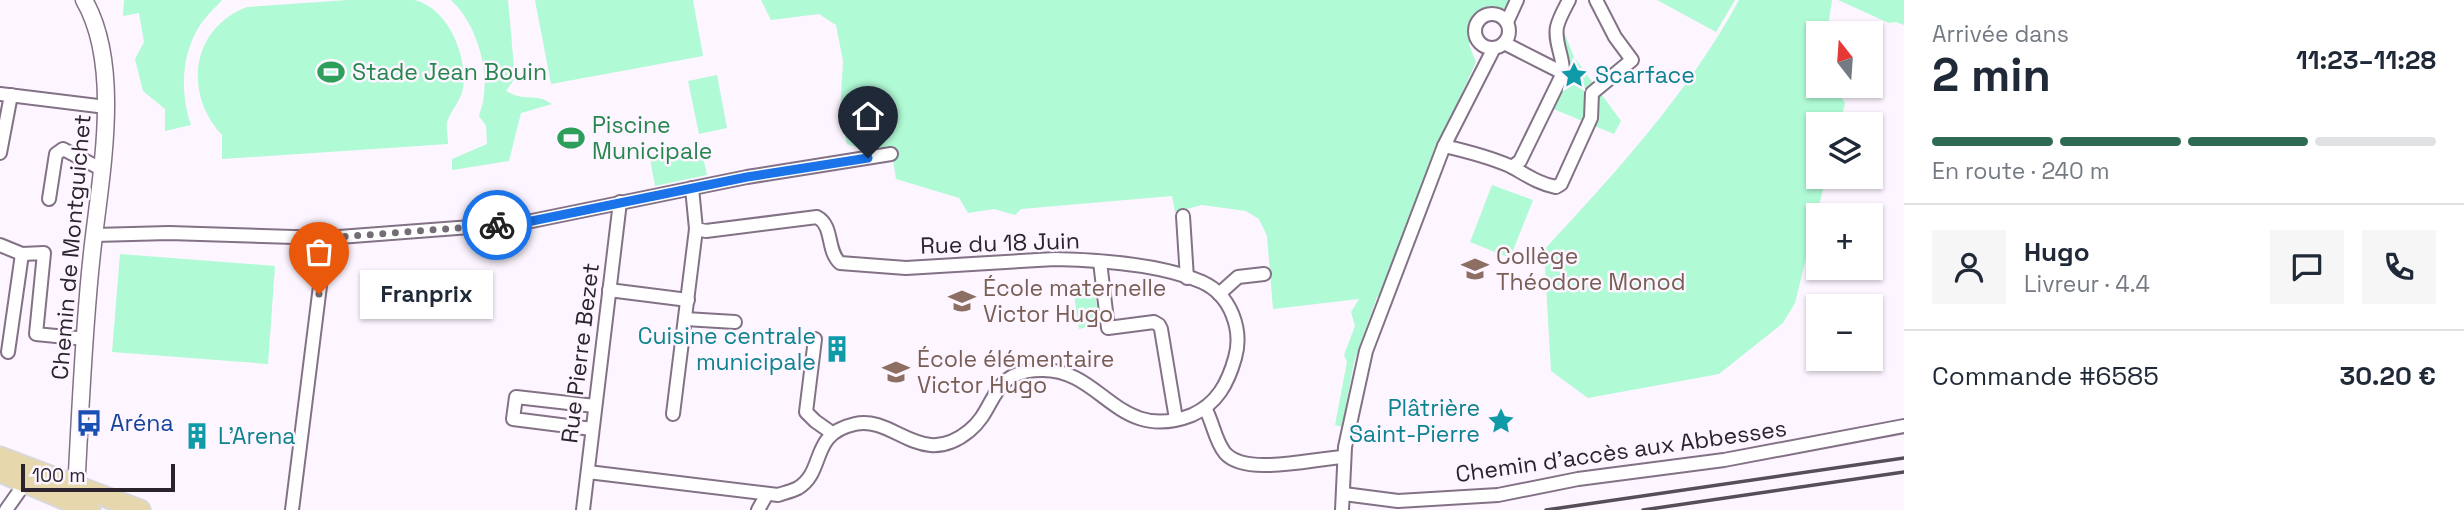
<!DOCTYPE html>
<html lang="fr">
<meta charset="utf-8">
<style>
body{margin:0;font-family:"Space Grotesk",sans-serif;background:#f6f6f7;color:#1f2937;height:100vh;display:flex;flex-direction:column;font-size:26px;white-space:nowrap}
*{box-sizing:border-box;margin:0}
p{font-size:23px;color:#747a83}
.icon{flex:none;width:38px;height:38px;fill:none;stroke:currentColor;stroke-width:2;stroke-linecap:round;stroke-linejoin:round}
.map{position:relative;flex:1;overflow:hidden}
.details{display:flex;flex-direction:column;background:#fff;width:560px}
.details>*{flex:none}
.needle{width:46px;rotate:343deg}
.tools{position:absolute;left:1806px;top:21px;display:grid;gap:14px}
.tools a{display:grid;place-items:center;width:77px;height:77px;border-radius:0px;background:#fff;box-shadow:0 2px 5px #0004;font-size:35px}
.scale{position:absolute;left:21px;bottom:18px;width:154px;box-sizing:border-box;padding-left:7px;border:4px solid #2b242d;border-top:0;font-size:19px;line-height:24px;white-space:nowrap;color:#2b242d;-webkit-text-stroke:5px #fdf5ff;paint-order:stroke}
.pin{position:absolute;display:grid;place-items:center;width:60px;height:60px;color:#fff;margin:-72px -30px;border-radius:50% 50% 50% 0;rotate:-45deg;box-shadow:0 0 7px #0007}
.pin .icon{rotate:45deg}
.courier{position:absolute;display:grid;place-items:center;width:70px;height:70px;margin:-35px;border:5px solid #1a73e8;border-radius:50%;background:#fff;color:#222;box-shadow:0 2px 9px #0007}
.bubble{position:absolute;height:49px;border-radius:0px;background:#fff;box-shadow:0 2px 5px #0004;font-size:23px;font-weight:800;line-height:49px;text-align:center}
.headline em{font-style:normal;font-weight:800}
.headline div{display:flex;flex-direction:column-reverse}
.headline{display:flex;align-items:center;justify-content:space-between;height:119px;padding:0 28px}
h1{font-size:46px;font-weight:800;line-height:52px}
.bar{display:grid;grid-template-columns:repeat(4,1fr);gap:10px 7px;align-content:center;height:84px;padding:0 28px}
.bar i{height:9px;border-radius:5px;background:#e0e1e3}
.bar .on{background:#2e6952}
.bar p{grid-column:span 4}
.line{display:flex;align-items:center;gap:18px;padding:0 28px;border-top:2px solid #e0e1e3}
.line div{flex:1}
.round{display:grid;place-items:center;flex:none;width:74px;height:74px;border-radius:0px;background:#f6f6f7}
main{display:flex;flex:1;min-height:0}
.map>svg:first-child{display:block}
.green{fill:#b0fad5}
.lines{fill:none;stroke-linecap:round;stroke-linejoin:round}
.minor-casing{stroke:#837186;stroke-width:16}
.tertiary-casing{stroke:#837186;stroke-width:19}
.primary-casing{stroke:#d9d8d9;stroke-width:23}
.minor{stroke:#fff;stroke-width:12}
.tertiary{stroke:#fff;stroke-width:16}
.primary{stroke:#e6d7ad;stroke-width:19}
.rail{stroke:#564e58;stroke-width:3.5}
.done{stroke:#746d76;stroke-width:7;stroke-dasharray:0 12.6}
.route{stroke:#1a73e8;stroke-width:9}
.labels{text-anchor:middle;stroke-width:5;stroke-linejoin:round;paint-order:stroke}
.leisure-label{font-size:23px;fill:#27864d;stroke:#fdf5ff;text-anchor:start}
.culture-label{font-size:23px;fill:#0d838f;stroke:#fdf5ff;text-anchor:start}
.street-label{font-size:23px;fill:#2b242d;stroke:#fdf5ff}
.education-label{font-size:23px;fill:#785e54;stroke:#fdf5ff;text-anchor:start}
.transit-label{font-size:23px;fill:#164399;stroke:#fdf5ff;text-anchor:start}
</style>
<main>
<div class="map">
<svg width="1904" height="510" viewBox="0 0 1904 510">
<rect width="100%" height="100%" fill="#fdf5ff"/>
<!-- green -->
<g class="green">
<path d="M 124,0 L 222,0 C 215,8 206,16 200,25 C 181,55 180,92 191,125 L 165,131 L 165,109 L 143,91 L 135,59 L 144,42 L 139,13 L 123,16 Z"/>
<path d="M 348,0 C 368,0 395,0 414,0 C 448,7 468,57 463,88 C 461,101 451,110 447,122 C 446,129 448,138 448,144 L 222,159 L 222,135 C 183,94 191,28 247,7 Z"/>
<path d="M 451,0 L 508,0 L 515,78 L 506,91 C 527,103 533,92 552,104 L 521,113 L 509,161 L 452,170 L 452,159 L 487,144 L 486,126 L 479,116 C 481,109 484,101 484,94 C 488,63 474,21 451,0 Z"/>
<path d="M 535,0 L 693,0 L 703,56 L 551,84 Z"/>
<path d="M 761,0 L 1517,0 L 1510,13 L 1496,10 L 1474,25 L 1469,45 L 1476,62 L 1436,150 L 1438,151 L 1379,296 L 1377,297 L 1354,362 L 1342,427 L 1335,425 L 1347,362 L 1344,355 L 1355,326 L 1351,312 L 1359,299 L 1273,309 L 1267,236 L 1259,219 L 1246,211 L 1202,205 L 1175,212 L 1172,196 L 1021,209 L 1015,215 L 994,209 L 968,213 L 959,198 L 896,179 L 891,147 L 864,150 L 847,144 L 840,114 L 843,61 L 836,25 L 819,14 L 771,20 Z"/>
<path d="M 1657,0 L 1735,0 L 1716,32 Z"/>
<path d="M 1739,0 L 1832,0 L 1827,33 L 1818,33 L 1818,86 L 1834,86 L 1845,103 L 1840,124 L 1818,124 L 1818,177 L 1826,177 L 1795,303 L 1783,323 L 1719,374 L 1588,398 L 1551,371 L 1544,250 C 1616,172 1688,94 1739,0 Z"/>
<path d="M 1838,0 L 1904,0 L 1904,25 L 1896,22 L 1889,23 Z"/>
<path d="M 1562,27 L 1574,57 L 1621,121 L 1614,134 L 1551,108 Z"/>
<path d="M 717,75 L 727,128 L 699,134 L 688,81 Z"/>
<path d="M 701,148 L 707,175 L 655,186 L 650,159 Z"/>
<path d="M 1492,185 L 1533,200 L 1510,258 L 1470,242 Z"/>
<path d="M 120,254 L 275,266 L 268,364 L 112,352 Z"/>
<path d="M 1093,284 L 1100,324 L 1079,329 L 1073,288 L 1074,286 Z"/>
</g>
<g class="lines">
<defs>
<g id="minor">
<circle cx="1492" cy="31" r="17"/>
<path d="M 1507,22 L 1517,0"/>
<path d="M 1504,43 L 1563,73"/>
<path d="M 0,94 L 106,107"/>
<path d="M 1444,146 C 1466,151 1489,157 1510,166 C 1525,174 1539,184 1556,187 L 1561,184 L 1591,118 L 1592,93 L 1632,60 L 1615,37 L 1596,0"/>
<path d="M 0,153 L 11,95"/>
<path d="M 1512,167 L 1520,161 L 1563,73 C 1564,58 1554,42 1557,27 C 1559,18 1565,8 1569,0"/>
<path d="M 49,199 L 56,154 L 63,149 L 101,169"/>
<path d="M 1183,216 L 1187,278"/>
<path d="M 95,235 L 169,233 L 326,238 L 522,223 L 747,177 L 891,154"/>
<path d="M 0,245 L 22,254 L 44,253 L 36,334 L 86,339"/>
<path d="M 1100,262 L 1108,328 L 1154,322 L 1159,325 L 1161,329 L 1176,419"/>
<path d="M 609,290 L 688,300"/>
<path d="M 1219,294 L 1238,277 L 1264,274"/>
<path d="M 685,319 L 735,322"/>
<path d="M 815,339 L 806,412 L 815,421 L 832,433"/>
<path d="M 8,352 L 22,254"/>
<path d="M 1205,408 C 1213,422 1215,441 1225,453 C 1246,477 1315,458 1344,457"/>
<path d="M 673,414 L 696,229"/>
<path d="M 592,429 L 513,419 L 516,397 L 595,406"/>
<path d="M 588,472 L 778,495 C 784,493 792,491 798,488 C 826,471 809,434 855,424 C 894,415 921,470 969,431 C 998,408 989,370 1042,370 C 1102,369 1118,444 1192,415 C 1217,404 1228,383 1235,358 C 1243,330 1231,295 1202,282 C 1160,264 1100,260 1055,259 L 906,268 L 840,263 C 826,250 834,226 817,217 L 706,231 L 696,229 L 692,188"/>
<path d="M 1344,494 L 1398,501 L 1498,495 L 1578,479 L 1724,460 L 1904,426"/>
<path d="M 6,510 L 25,483"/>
<path d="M 292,510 L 326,238"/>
<path d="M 583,510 L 620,202"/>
<path d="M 758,510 L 767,494"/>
<path d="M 1342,510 L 1345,447 L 1366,351 L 1444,146 L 1494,48"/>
</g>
<path id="tertiary" d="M 70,496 L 77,472 C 81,399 84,325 92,253 C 100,178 123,67 84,0"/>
<g id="primary">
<path d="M 0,457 L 140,510"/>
<path d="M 0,472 L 90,510"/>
</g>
</defs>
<!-- minor casing -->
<use href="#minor" class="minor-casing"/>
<!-- tertiary casing -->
<use href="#tertiary" class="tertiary-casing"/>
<!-- primary casing -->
<use href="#primary" class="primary-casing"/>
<!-- minor -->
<use href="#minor" class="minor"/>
<!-- tertiary -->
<use href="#tertiary" class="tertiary"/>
<!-- primary -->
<use href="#primary" class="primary"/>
<!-- rail -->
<g class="rail">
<path d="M 1546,510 L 1904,458"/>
<path d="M 1643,510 L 1904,472"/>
</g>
</g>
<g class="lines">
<!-- done -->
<path class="done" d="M 319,294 L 326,238 L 497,225"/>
<!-- route -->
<path class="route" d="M 497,225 L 522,223 L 747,177 L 868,158"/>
</g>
<!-- icons -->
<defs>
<symbol id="stadium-bare" viewBox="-9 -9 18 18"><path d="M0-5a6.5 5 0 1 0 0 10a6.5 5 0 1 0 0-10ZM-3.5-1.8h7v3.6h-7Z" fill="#2e9e5b" stroke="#fdf5ff" stroke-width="2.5" paint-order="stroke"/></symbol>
<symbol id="sight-bare" viewBox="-9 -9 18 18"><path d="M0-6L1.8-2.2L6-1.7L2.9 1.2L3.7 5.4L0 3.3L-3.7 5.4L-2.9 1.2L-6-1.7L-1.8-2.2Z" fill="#0f9aa8" stroke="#fdf5ff" stroke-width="2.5" paint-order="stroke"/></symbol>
<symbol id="school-bare" viewBox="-9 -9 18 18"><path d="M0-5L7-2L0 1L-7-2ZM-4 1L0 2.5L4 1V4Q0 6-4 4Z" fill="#8d6e63" stroke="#fdf5ff" stroke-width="2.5" paint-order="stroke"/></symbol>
<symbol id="building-bare" viewBox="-9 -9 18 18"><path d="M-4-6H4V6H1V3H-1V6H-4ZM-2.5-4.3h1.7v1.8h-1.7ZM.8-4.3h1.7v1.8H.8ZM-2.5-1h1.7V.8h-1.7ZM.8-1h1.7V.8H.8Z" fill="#0f9aa8" stroke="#fdf5ff" stroke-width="2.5" paint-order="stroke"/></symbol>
<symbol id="bus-bare" viewBox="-9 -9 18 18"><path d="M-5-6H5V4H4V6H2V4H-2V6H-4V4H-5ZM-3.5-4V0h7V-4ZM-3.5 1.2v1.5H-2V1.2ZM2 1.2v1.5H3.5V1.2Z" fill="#1a4fb4" stroke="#fdf5ff" stroke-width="2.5" paint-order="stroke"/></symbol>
</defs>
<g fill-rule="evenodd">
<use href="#stadium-bare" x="312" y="53" width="38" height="38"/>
<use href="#sight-bare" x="1555" y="56" width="38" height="38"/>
<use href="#stadium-bare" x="552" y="119" width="38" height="38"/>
<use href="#school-bare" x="1456" y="250" width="38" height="38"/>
<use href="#school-bare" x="943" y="282" width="38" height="38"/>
<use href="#building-bare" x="818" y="330" width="38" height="38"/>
<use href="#school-bare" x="877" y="353" width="38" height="38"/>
<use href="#sight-bare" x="1482" y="402" width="38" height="38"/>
<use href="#bus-bare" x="70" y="404" width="38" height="38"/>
<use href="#building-bare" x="178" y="417" width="38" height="38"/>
</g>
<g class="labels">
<!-- leisure labels -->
<g class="leisure-label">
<text x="352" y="80">Stade Jean Bouin</text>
<text x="592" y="133">Piscine<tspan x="592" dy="26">Municipale</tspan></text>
</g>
<!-- culture labels -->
<g class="culture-label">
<text x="1595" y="83">Scarface</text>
<text x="816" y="344" text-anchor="end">Cuisine centrale<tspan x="816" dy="26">municipale</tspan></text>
<text x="1480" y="416" text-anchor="end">Plâtrière<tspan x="1480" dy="26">Saint-Pierre</tspan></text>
<text x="218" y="444">L'Arena</text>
</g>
<!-- street labels -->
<g class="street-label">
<text transform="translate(1000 243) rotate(-2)" y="8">Rue du 18 Juin</text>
<text transform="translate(71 247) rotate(-85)" y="8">Chemin de Montguichet</text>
<text transform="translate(580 353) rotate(-83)" y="8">Rue Pierre Bezet</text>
<text transform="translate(1621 451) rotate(-8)" y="8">Chemin d'accès aux Abbesses</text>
</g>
<!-- education labels -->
<g class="education-label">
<text x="1496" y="264">Collège<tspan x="1496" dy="26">Théodore Monod</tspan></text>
<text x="983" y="296">École maternelle<tspan x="983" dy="26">Victor Hugo</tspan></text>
<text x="917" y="367">École élémentaire<tspan x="917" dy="26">Victor Hugo</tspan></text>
</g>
<!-- transit labels -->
<g class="transit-label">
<text x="110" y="431">Aréna</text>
</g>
</g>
</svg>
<div class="tools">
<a><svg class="needle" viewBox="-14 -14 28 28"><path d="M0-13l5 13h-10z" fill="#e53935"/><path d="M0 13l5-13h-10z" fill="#747a83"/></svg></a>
<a><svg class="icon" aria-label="layers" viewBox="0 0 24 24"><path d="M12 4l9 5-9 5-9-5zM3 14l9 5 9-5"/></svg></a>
<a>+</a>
<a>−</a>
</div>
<div class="scale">100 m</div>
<div class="pin" style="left:319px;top:294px;background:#ea580c"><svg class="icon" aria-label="bag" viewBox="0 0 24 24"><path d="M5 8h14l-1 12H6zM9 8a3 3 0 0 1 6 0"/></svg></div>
<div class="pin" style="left:868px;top:158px;background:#1f2937"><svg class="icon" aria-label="home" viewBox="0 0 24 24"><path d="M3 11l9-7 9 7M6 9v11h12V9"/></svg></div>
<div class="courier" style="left:497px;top:225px"><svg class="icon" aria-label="bike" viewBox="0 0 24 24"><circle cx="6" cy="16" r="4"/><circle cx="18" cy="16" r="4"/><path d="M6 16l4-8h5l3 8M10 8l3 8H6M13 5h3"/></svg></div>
<div class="bubble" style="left:360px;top:270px;width:133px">Franprix</div>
</div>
<section class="details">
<div class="headline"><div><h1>2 min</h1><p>Arrivée dans</p></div><em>11:23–11:28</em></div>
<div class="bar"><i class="on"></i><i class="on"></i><i class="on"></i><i></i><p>En route · 240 m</p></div>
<div class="line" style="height:126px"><a class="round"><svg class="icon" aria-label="person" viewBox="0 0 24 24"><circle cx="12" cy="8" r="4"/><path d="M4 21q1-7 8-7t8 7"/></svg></a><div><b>Hugo</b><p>Livreur · 4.4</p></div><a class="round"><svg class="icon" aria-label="chat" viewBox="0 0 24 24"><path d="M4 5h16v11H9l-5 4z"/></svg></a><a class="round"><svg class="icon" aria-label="phone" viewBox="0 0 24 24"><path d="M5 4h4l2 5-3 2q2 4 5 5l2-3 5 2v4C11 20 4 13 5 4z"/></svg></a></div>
<div class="line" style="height:91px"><div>Commande #6585</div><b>30.20 €</b></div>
</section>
</main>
